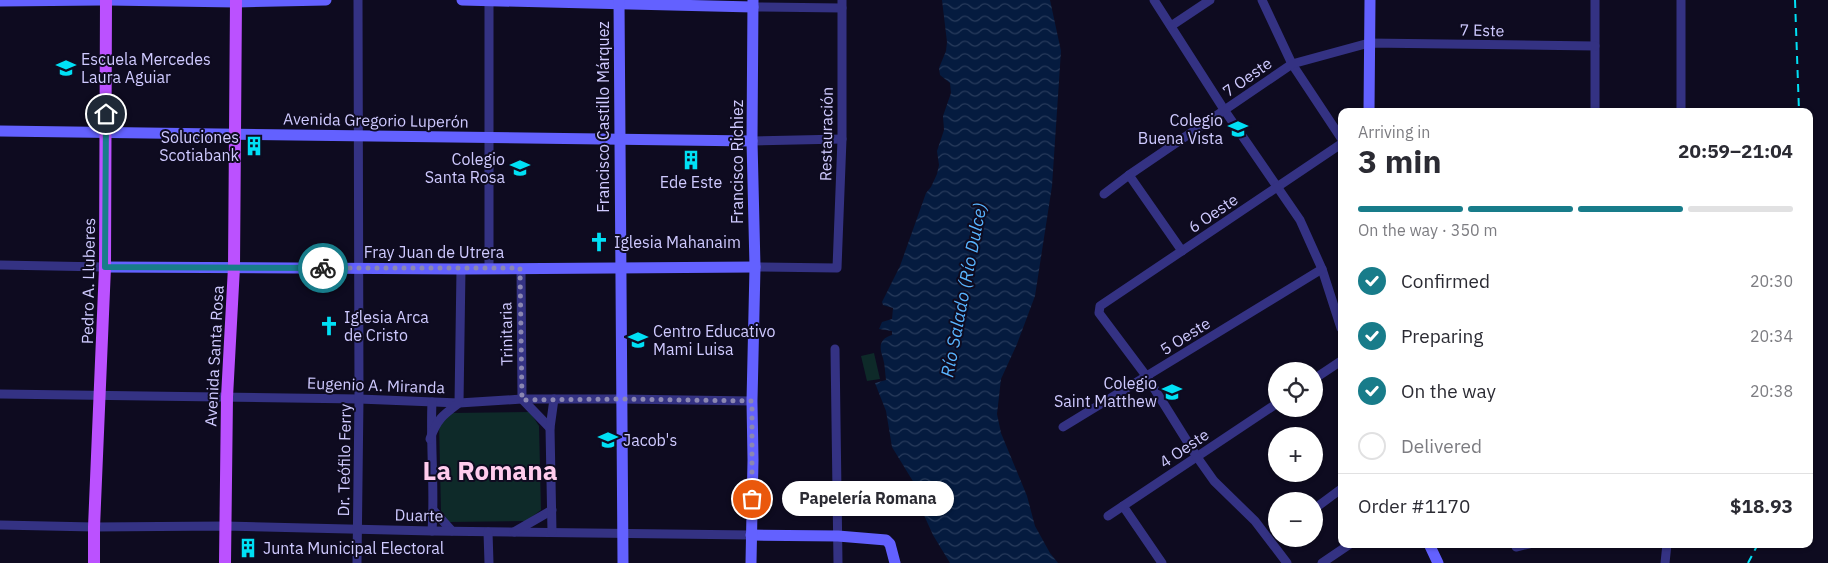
<!DOCTYPE html>
<meta charset="utf-8">
<style>
body{margin:0;font-family:"IBM Plex Sans",sans-serif;background:#f2f2f3;color:#2b2b33;height:100vh;display:flex;flex-direction:column;font-size:19px;white-space:nowrap}
*{box-sizing:border-box;margin:0}
p{font-size:16px;color:#7c7c81}
.icon{flex:none;width:28px;height:28px;fill:none;stroke:currentColor;stroke-width:2;stroke-linecap:round;stroke-linejoin:round}
.map{position:relative;flex:1;overflow:hidden}
.sheet{position:absolute;left:1338px;top:108px;width:475px;height:440px;display:flex;flex-direction:column;background:#fff;border-radius:10px;box-shadow:0 1px 4px #0004}
.sheet>*{flex:none}
.buttons{position:absolute;left:1268px;top:362px;display:grid;gap:10px}
.buttons a{display:grid;place-items:center;width:55px;height:55px;border-radius:50%;background:#fff;box-shadow:0 1px 4px #0004;font-size:25px}
.pin{position:absolute;display:grid;place-items:center;width:42px;height:42px;color:#fff;margin:-21px;border:2px solid #fff;border-radius:50%;box-shadow:0 1px 5px #0007}
.courier{position:absolute;display:grid;place-items:center;width:50px;height:50px;margin:-25px;border:4px solid #187c8a;border-radius:50%;background:#fff;color:#222;box-shadow:0 1px 6px #0007}
.bubble{position:absolute;height:35px;border-radius:18px;background:#fff;box-shadow:0 1px 4px #0004;font-size:16px;font-weight:700;line-height:35px;text-align:center}
.overview em{font-style:normal;font-weight:700}
.overview div{display:flex;flex-direction:column-reverse}
.overview{display:flex;align-items:center;justify-content:space-between;height:85px;padding:0 20px}
h1{font-size:32px;font-weight:700;line-height:38px}
.bar{display:grid;grid-template-columns:repeat(4,1fr);gap:8px 5px;align-content:center;height:60px;padding:0 20px}
.bar i{height:6px;border-radius:4px;background:#e1e1e2}
.bar .on{background:#187c8a}
.bar p{grid-column:span 4}
.line{display:flex;align-items:center;gap:12px;padding:0 20px;border-top:1px solid #e1e1e2}
.line div{flex:1}
ol{padding:0 20px;list-style:none}
li{display:flex;align-items:center;gap:15px;height:55px}
li p{margin-inline-start:auto}
li .icon{padding:5px;border-radius:50%;background:#187c8a;color:#fff;stroke-width:4}
li:last-child{color:#7c7c81}
li i{width:28px;height:28px;border:2px solid #e1e1e2;border-radius:50%}
.map>svg:first-child{display:block}
.park{fill:#0e2a29}
.water{fill:url(#water-waves)}
.lines{fill:none;stroke-linecap:round;stroke-linejoin:round}
.street{stroke:#343283;stroke-width:9}
.secondary{stroke:#6361ff;stroke-width:11}
.primary{stroke:#bb51ff;stroke-width:12}
.rail{stroke:#00e0f5;stroke-width:2;stroke-dasharray:8 6;stroke-linecap:butt}
.done{stroke:#8b87b1;stroke-width:5;stroke-dasharray:0 9}
.route{stroke:#187c8a;stroke-width:6}
.labels{text-anchor:middle;stroke-width:4;stroke-linejoin:round;paint-order:stroke}
.street-label{font-size:16px;fill:#cfcaff;stroke:#0e0b20}
.poi-label{font-size:16px;fill:#cfcaff;stroke:#0e0b20;text-anchor:start}
.water-label{font-size:18px;font-style:italic;fill:#58b4ff;stroke:#0e0b20}
.town-label{font-size:26px;font-weight:bold;fill:#ffcced;stroke:#0e0b20}
</style>
<div class="map">
<svg width="1828" height="563" viewBox="0 0 1828 563">
<defs>
<pattern id="water-waves" width="16" height="10" patternUnits="userSpaceOnUse" patternTransform="scale(1.25)"><rect width="16" height="10" fill="#051b3f"/><path d="M0 5q4-4 8 0t8 0" fill="none" stroke="#283b5c"/></pattern>
</defs>
<rect width="100%" height="100%" fill="#0e0b20"/>
<!-- park -->
<g class="park">
<path d="M 874,353 L 880,379 L 867,381 L 861,356 Z"/>
<path d="M 530,412 L 539,426 L 541,510 L 526,521 L 449,522 L 441,511 L 439,423 L 451,413 Z"/>
</g>
<!-- water -->
<path class="water" d="M 942,0 L 1050,0 L 1061,51 L 1052,186 L 1035,296 L 1017,344 L 1001,379 L 997,414 L 1001,433 L 1027,496 L 1035,526 L 1050,553 L 1058,563 L 950,563 L 933,535 L 923,513 L 920,498 L 914,483 L 892,447 L 886,411 L 875,383 L 886,380 C 885,373 885,365 883,358 C 879,347 879,339 892,335 L 892,331 L 879,329 L 882,322 L 892,319 L 893,308 L 883,305 L 882,302 L 900,266 L 926,193 L 931,187 L 937,174 L 939,165 L 937,151 L 944,130 L 943,116 L 951,93 L 950,83 L 940,75 L 939,68 L 946,51 L 947,42 Z"/>
<g class="lines">
<!-- street -->
<g class="street">
<path d="M 489,0 L 489,269"/>
<path d="M 1154,0 L 1225,111 L 1300,220 L 1322,269 L 1341,328"/>
<path d="M 1262,0 L 1292,64 L 1341,138"/>
<path d="M 1681,0 L 1681,111"/>
<path d="M 753,7 L 842,8"/>
<path d="M 1171,26 L 1210,0"/>
<path d="M 1595,111 L 1595,0"/>
<path d="M 752,141 L 842,139"/>
<path d="M 1129,175 L 1182,251"/>
<path d="M 1104,194 L 1129,175 L 1292,64 L 1369,43 L 1595,46"/>
<path d="M 0,265 L 105,267"/>
<path d="M 755,267 L 837,268 L 842,139 L 842,0"/>
<path d="M 521,269 L 522,399 L 550,428"/>
<path d="M 835,349 L 838,563"/>
<path d="M 1314,379 L 1341,361"/>
<path d="M 0,394 L 359,399 L 459,403 L 522,399 L 621,399 L 752,401"/>
<path d="M 432,402 C 430,445 435,488 432,531"/>
<path d="M 1063,427 L 1322,269"/>
<path d="M 430,439 C 437,419 443,415 459,403 L 461,269"/>
<path d="M 1123,506 L 1162,563"/>
<path d="M 1314,509 L 1341,489"/>
<path d="M 434,511 L 452,531"/>
<path d="M 1108,516 L 1276,404"/>
<path d="M 0,525 L 94,527 L 225,526 L 432,531 L 751,535"/>
<path d="M 488,532 L 489,563"/>
<path d="M 514,532 L 552,510"/>
<path d="M 552,532 L 550,428 L 554,399"/>
<path d="M 1516,547 L 1529,544"/>
<path d="M 357,563 L 359,399 L 358,0"/>
<path d="M 1287,563 L 1255,521 L 1214,481 L 1197,457 L 1147,377 L 1099,313 L 1100,306 L 1341,144"/>
<path d="M 1322,563 L 1350,544"/>
<path d="M 1665,563 L 1667,544"/>
</g>
<!-- secondary -->
<g class="secondary">
<path d="M 108,0 L 236,2 L 326,0"/>
<path d="M 462,0 L 753,7"/>
<path d="M 619,0 L 623,563"/>
<path d="M 0,1 L 102,0"/>
<path d="M 1369,111 L 1370,0"/>
<path d="M 0,131 L 752,141"/>
<path d="M 105,267 L 461,269 L 755,267"/>
<path d="M 751,535 L 838,536 L 886,540 L 890,544 L 895,563"/>
<path d="M 1429,544 L 1438,563"/>
<path d="M 751,563 L 753,460 L 752,401 L 755,267 L 752,141 L 753,0"/>
</g>
<!-- primary -->
<g class="primary">
<path d="M 94,563 L 94,527 L 105,267 L 106,0"/>
<path d="M 225,563 L 227,397 L 234,267 L 236,0"/>
</g>
<!-- rail -->
<g class="rail">
<path d="M 1795,0 L 1799,111"/>
<path d="M 1809,291 L 1811,325 L 1809,363"/>
<path d="M 1748,563 L 1758,544"/>
</g>
</g>
<g class="lines">
<!-- done -->
<path class="done" d="M 323,268 L 520,268 L 522,400 L 621,399 L 752,401 L 752,499"/>
<!-- route -->
<path class="route" d="M 106,114 L 105,267 L 323,268"/>
</g>
<!-- icons -->
<defs>
<symbol id="school-bare" viewBox="-9 -9 18 18"><path d="M0-5L7-2L0 1L-7-2ZM-4 1L0 2.5L4 1V4Q0 6-4 4Z" fill="#00e0f5" stroke="#0e0b20" stroke-width="2.5" paint-order="stroke"/></symbol>
<symbol id="university-bare" viewBox="-9 -9 18 18"><path d="M0-5L7-2L0 1L-7-2ZM-4 1L0 2.5L4 1V4Q0 6-4 4Z" fill="#00e0f5" stroke="#0e0b20" stroke-width="2.5" paint-order="stroke"/></symbol>
<symbol id="building-bare" viewBox="-9 -9 18 18"><path d="M-4-6H4V6H1V3H-1V6H-4ZM-2.5-4.3h1.7v1.8h-1.7ZM.8-4.3h1.7v1.8H.8ZM-2.5-1h1.7V.8h-1.7ZM.8-1h1.7V.8H.8Z" fill="#00e0f5" stroke="#0e0b20" stroke-width="2.5" paint-order="stroke"/></symbol>
<symbol id="church-bare" viewBox="-9 -9 18 18"><path d="M-1.2-6h2.4v3.5h3.3v2.4h-3.3V6h-2.4V-.1h-3.3v-2.4h3.3Z" fill="#00e0f5" stroke="#0e0b20" stroke-width="2.5" paint-order="stroke"/></symbol>
</defs>
<g fill-rule="evenodd">
<use href="#school-bare" x="52" y="54" width="28" height="28"/>
<use href="#university-bare" x="1224" y="115" width="28" height="28"/>
<use href="#building-bare" x="240" y="132" width="28" height="28"/>
<use href="#building-bare" x="677" y="146" width="28" height="28"/>
<use href="#school-bare" x="506" y="154" width="28" height="28"/>
<use href="#church-bare" x="585" y="228" width="28" height="28"/>
<use href="#church-bare" x="315" y="312" width="28" height="28"/>
<use href="#school-bare" x="624" y="326" width="28" height="28"/>
<use href="#university-bare" x="1158" y="378" width="28" height="28"/>
<use href="#school-bare" x="594" y="426" width="28" height="28"/>
<use href="#building-bare" x="234" y="534" width="28" height="28"/>
</g>
<g class="labels">
<!-- street labels -->
<g class="street-label">
<text transform="translate(1482 30) rotate(1)" y="6">7 Este</text>
<text transform="translate(1247 77) rotate(-35)" y="6">7 Oeste</text>
<text transform="translate(603 117) rotate(-90)" y="6">Francisco Castillo Márquez</text>
<text transform="translate(376 120) rotate(1)" y="6">Avenida Gregorio Luperón</text>
<text transform="translate(826 134) rotate(-89)" y="6">Restauración</text>
<text transform="translate(737 162) rotate(-90)" y="6">Francisco Richiez</text>
<text transform="translate(1213 213) rotate(-34)" y="6">6 Oeste</text>
<text x="434" y="258">Fray Juan de Utrera</text>
<text transform="translate(88 281) rotate(-89)" y="6">Pedro A. Lluberes</text>
<text transform="translate(506 334) rotate(-91)" y="6">Trinitaria</text>
<text transform="translate(1185 336) rotate(-32)" y="6">5 Oeste</text>
<text transform="translate(214 356) rotate(-87)" y="6">Avenida Santa Rosa</text>
<text transform="translate(376 385) rotate(2)" y="6">Eugenio A. Miranda</text>
<text transform="translate(1184 448) rotate(-34)" y="6">4 Oeste</text>
<text transform="translate(344 460) rotate(-89)" y="6">Dr. Teófilo Ferry</text>
<text transform="translate(419 515) rotate(1)" y="6">Duarte</text>
</g>
<!-- poi labels -->
<g class="poi-label">
<text x="81" y="65">Escuela Mercedes<tspan x="81" dy="18">Laura Aguiar</tspan></text>
<text x="1223" y="126" text-anchor="end">Colegio<tspan x="1223" dy="18">Buena Vista</tspan></text>
<text x="239" y="143" text-anchor="end">Soluciones<tspan x="239" dy="18">Scotiabank</tspan></text>
<text x="505" y="165" text-anchor="end">Colegio<tspan x="505" dy="18">Santa Rosa</tspan></text>
<text x="691" y="188" text-anchor="middle">Ede Este</text>
<text x="614" y="248">Iglesia Mahanaim</text>
<text x="344" y="323">Iglesia Arca<tspan x="344" dy="18">de Cristo</tspan></text>
<text x="653" y="337">Centro Educativo<tspan x="653" dy="18">Mami Luisa</tspan></text>
<text x="1157" y="389" text-anchor="end">Colegio<tspan x="1157" dy="18">Saint Matthew</tspan></text>
<text x="623" y="446">Jacob's</text>
<text x="263" y="554">Junta Municipal Electoral</text>
</g>
<!-- water labels -->
<g class="water-label">
<text transform="translate(964 290) rotate(-79)" y="6">Río Salado (Río Dulce)</text>
</g>
<!-- town labels -->
<g class="town-label">
<text x="490" y="480">La Romana</text>
</g>
</g>
</svg>
<div class="buttons">
<a><svg class="icon" aria-label="locate" viewBox="0 0 24 24"><circle cx="12" cy="12" r="6"/><path d="M12 2v4M12 18v4M2 12h4M18 12h4"/></svg></a>
<a>+</a>
<a>−</a>
</div>
<div class="pin" style="left:752px;top:499px;background:#ea580c"><svg class="icon" aria-label="bag" viewBox="0 0 24 24"><path d="M5 8h14l-1 12H6zM9 8a3 3 0 0 1 6 0"/></svg></div>
<div class="pin" style="left:106px;top:114px;background:#1f2937"><svg class="icon" aria-label="home" viewBox="0 0 24 24"><path d="M3 11l9-7 9 7M6 9v11h12V9"/></svg></div>
<div class="courier" style="left:323px;top:268px"><svg class="icon" aria-label="bike" viewBox="0 0 24 24"><circle cx="6" cy="16" r="4"/><circle cx="18" cy="16" r="4"/><path d="M6 16l4-8h5l3 8M10 8l3 8H6M13 5h3"/></svg></div>
<div class="bubble" style="left:782px;top:481px;width:172px">Papelería Romana</div>
<section class="sheet">
<div class="overview"><div><h1>3 min</h1><p>Arriving in</p></div><em>20:59–21:04</em></div>
<div class="bar"><i class="on"></i><i class="on"></i><i class="on"></i><i></i><p>On the way · 350 m</p></div>
<ol>
<li><svg class="icon" aria-label="check" viewBox="0 0 24 24"><path d="M5 12l5 5 9-10"/></svg>Confirmed<p>20:30</p></li>
<li><svg class="icon" aria-label="check" viewBox="0 0 24 24"><path d="M5 12l5 5 9-10"/></svg>Preparing<p>20:34</p></li>
<li><svg class="icon" aria-label="check" viewBox="0 0 24 24"><path d="M5 12l5 5 9-10"/></svg>On the way<p>20:38</p></li>
<li><i></i>Delivered</li>
</ol>
<div class="line" style="height:65px"><div>Order #1170</div><b>$18.93</b></div>
</section>
</div>
